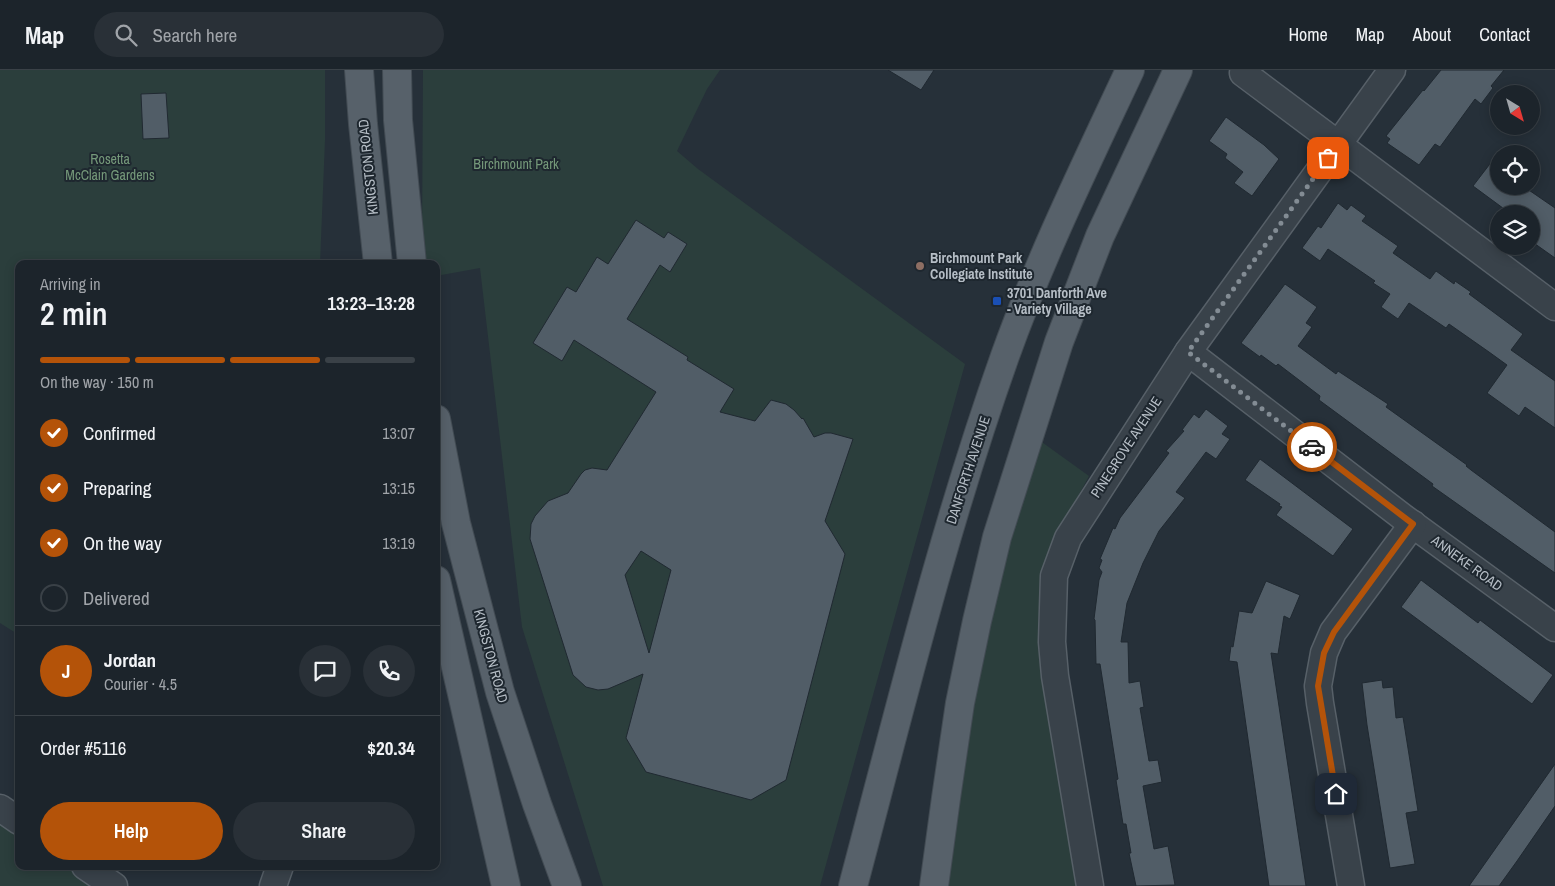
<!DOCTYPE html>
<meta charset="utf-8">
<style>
body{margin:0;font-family:"Archivo Narrow",sans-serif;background:#293037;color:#f1f3f6;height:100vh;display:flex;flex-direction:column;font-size:19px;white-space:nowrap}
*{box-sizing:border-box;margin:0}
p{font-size:16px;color:#a0a4a9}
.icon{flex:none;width:28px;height:28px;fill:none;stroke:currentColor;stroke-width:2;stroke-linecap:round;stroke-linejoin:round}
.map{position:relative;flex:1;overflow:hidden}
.panel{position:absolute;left:15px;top:190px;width:425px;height:610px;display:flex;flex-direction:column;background:#1c242b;border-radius:10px;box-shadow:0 2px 12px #0003,0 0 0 1px #3a4147}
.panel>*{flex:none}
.needle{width:32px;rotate:143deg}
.fabs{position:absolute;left:1490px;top:15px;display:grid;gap:10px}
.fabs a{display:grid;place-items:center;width:50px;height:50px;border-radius:50%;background:#1c242b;box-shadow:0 2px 12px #0003,0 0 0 1px #3a4147;font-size:25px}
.pin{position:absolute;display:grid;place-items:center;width:42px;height:42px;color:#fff;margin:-21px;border-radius:10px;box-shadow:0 2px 8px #0006}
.courier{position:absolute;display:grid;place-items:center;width:50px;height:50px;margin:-25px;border:4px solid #b45309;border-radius:50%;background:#fff;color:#222;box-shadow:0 1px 6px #0007}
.headline em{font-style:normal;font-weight:600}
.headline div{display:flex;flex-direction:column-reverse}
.headline{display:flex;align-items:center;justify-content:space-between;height:85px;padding:0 25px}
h1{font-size:32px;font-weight:600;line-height:38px}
.bar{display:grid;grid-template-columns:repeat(4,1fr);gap:8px 5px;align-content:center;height:60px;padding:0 25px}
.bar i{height:6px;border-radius:4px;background:#3a4147}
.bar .active{background:#b45309}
.bar p{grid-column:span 4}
.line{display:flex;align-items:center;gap:12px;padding:0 25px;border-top:1px solid #3a4147}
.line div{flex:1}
.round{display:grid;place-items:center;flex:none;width:52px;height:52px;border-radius:26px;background:#293037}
ol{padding:0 25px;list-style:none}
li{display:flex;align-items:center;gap:15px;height:55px}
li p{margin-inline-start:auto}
li .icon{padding:5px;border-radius:50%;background:#b45309;color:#fff;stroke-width:4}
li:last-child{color:#a0a4a9}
li i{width:28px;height:28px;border:2px solid #3a4147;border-radius:50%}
.button{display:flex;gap:10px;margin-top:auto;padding:10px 25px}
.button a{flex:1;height:58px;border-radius:30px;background:#b45309;color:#fff;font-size:20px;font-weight:600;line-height:58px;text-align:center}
.button a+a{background:#293037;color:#f1f3f6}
header{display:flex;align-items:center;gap:30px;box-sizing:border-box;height:70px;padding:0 25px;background:#1c242b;border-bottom:1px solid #3a4147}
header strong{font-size:24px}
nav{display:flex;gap:28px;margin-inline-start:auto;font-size:18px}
.search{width:350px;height:45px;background:#293037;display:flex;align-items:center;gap:12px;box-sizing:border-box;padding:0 18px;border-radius:28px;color:#a0a4a9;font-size:19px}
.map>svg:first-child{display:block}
.green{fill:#2b3e3c}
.building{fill:#515d67;stroke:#202931;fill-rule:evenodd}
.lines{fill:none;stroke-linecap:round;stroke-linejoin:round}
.minor-casing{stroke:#576068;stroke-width:29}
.major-casing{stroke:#424b53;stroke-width:30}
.minor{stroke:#39424a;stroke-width:26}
.major{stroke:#57616a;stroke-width:28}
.done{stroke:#838c94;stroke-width:5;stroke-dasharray:0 9}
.route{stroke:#b45309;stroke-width:6}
.education-dot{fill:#8d6e63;stroke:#1e272f;stroke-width:2}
.transit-dot{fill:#1a4fb4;stroke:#1e272f;stroke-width:2}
.labels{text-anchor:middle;stroke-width:4;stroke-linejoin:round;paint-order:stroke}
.park-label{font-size:14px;fill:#75997a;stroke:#1e272f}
.street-label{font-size:14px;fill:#b5bdc5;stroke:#1e272f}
.poi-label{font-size:14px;font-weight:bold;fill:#b5bdc5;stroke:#1e272f;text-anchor:start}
</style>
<header>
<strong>Map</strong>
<div class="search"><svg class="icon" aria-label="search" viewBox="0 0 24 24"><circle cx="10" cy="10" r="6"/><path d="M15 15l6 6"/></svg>Search here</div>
<nav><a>Home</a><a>Map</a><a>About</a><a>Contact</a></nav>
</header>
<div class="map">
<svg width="1555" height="816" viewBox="0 0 1555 816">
<rect width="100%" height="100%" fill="#263039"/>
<!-- green -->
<g class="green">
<path d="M 0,0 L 325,0 L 325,70 L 320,194 L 19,194 L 19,565 L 0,553 Z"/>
<path d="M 423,0 L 720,0 L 707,19 L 677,81 L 698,99 L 965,294 L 820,816 L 603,816 L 522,557 L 480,198 L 436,206 L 436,194 L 425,194 L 422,174 Z"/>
<path d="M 1039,370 L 1089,406 L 1060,460 L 1042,515 L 1040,594 L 1077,816 L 946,816 L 976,616 L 1009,471 Z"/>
<path d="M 0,746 L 19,759 L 19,796 L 70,796 L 98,816 L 0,816 Z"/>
</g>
<!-- building -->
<g class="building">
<path d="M 888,0 L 934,0 L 921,20 Z"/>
<path d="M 1441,0 L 1504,0 L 1491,16 L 1493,18 L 1481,34 L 1475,29 L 1440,77 L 1435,74 L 1419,95 L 1387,73 L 1390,69 L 1386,66 L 1423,20 L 1424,21 Z"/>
<path d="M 166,23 L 169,68 L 143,69 L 141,24 Z"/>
<path d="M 1226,47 L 1264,75 L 1279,89 L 1252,126 L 1234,113 L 1243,102 L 1225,88 L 1227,84 L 1209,71 Z"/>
<path d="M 1499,82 L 1499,116 L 1523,116 L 1555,138 L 1555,188 L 1531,171 L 1531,144 L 1511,144 L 1473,116 Z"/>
<path d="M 1338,133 L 1347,140 L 1351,135 L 1366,146 L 1362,151 L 1398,176 L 1393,183 L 1430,209 L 1436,201 L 1454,214 L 1455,211 L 1471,222 L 1469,224 L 1523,264 L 1511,280 L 1555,311 L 1555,358 L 1525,337 L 1519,346 L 1487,323 L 1507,295 L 1489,282 L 1449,254 L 1446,258 L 1409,233 L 1398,249 L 1381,237 L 1390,224 L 1373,213 L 1375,211 L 1328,179 L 1320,191 L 1302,178 L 1318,156 L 1321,158 Z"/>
<path d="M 636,150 L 664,168 L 668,162 L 687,174 L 670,202 L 660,195 L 627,249 L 688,287 L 687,290 L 734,319 L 720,342 L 755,351 L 771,330 L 786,334 L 794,340 L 802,349 L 803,348 L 814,367 L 825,363 L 831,363 L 853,369 L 825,451 L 845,484 L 786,710 L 751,730 L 646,702 L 626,668 L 643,604 L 608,619 L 598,620 L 586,617 L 573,605 L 530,469 L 531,454 L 535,446 L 548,431 L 568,423 L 581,404 L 585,400 L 592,398 L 607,400 L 656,322 L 574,270 L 562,291 L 533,273 L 567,217 L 576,222 L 597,187 L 608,194 ZM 641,481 L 671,500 L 649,583 L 625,505 Z"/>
<path d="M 1285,214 L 1317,237 L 1306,253 L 1312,257 L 1298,276 L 1336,304 L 1338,301 L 1388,334 L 1386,337 L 1467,395 L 1466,396 L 1471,400 L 1555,462 L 1555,503 L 1432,416 L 1433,414 L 1319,330 L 1320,326 L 1278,294 L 1276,296 L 1261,285 L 1260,287 L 1241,273 Z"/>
<path d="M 1206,339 L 1228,356 L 1222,364 L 1230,369 L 1216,389 L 1206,382 L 1176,422 L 1185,428 L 1159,461 L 1143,493 L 1127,533 L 1121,572 L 1128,572 L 1129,613 L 1140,611 L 1144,637 L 1140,638 L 1149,691 L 1158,690 L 1162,712 L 1143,716 L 1154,779 L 1168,776 L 1175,815 L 1136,816 L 1129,783 L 1131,783 L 1126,754 L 1123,754 L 1116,710 L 1118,709 L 1100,594 L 1096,594 L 1095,550 L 1094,549 L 1099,510 L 1102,502 L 1099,498 L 1102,490 L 1100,489 L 1113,458 L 1115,459 L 1120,448 L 1169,383 L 1166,381 L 1184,361 L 1182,360 L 1194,344 L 1199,348 Z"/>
<path d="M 1260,389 L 1353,459 L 1333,486 L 1276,445 L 1282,437 L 1279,436 L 1280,434 L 1245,410 Z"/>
<path d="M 1421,510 L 1478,553 L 1480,550 L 1553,605 L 1532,634 L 1401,537 Z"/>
<path d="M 1266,511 L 1300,525 L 1290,549 L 1284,546 L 1278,584 L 1271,583 L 1306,816 L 1269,816 L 1237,592 L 1229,591 L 1231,576 L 1233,577 L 1239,541 L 1252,543 Z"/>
<path d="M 1382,610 L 1383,618 L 1393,617 L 1396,648 L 1403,647 L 1418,741 L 1406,743 L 1415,794 L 1390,798 L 1367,655 L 1362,613 Z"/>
<path d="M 1555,694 L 1555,736 L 1517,791 L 1499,816 L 1469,816 Z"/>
</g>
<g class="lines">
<defs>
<g id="minor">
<path d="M 1243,3 L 1555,237"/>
<path d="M 1188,282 L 1404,448 L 1555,558"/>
<path d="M 0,738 L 19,751"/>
<path d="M 85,796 L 114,816"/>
<path d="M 273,816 L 280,796"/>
<path d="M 1090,816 L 1055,606 L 1052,572 L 1054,506 L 1068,468 L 1188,282 L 1392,0"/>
<path d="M 1351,816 L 1320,633 L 1318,616 L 1324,583 L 1333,562 L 1413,454"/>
</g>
<g id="major">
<path d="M 359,0 L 363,54 L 378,194"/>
<path d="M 397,0 L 398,50 L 412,194"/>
<path d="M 436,349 L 456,453 L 500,622 L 537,734 L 567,816"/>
<path d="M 436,510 L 506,816"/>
<path d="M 853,816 C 900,639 943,460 1005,286 C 1040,188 1086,94 1130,0"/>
<path d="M 934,816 L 946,728 L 960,633 L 977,551 L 997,467 L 1059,272 L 1100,166 L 1178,0"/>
</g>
</defs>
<!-- minor casing -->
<use href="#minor" class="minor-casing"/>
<!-- major casing -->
<use href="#major" class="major-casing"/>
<!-- minor -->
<use href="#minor" class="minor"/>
<!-- major -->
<use href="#major" class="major"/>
</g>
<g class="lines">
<!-- done -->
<path class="done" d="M 1312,377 L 1188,282 L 1328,88"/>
<!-- route -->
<path class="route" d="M 1312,377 L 1413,454 L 1334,562 L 1324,583 L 1318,616 L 1336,724"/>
</g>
<!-- markers -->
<circle class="education-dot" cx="920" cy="196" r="5"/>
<rect class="transit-dot" x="992" y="226" width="10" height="10" rx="2.5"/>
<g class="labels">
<!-- park labels -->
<g class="park-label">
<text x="110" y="94">Rosetta<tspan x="110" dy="16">McClain Gardens</tspan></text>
<text x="516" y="99">Birchmount Park</text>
</g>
<!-- street labels -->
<g class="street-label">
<text transform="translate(368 97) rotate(-96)" y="5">KINGSTON ROAD</text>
<text transform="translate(1126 377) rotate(-57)" y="5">PINEGROVE AVENUE</text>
<text transform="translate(968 400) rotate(-72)" y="5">DANFORTH AVENUE</text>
<text transform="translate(1467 493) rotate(36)" y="5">ANNEKE ROAD</text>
<text transform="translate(491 586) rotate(75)" y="5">KINGSTON ROAD</text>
</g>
<!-- poi labels -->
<g class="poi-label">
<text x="930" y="193">Birchmount Park<tspan x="930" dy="16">Collegiate Institute</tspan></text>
<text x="1007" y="228">3701 Danforth Ave<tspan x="1007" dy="16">- Variety Village</tspan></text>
</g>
</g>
</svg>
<div class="fabs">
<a><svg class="needle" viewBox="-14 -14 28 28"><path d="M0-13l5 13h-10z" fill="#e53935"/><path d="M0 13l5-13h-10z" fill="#a0a4a9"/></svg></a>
<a><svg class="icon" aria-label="locate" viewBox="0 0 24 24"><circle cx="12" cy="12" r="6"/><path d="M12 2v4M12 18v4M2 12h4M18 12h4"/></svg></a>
<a><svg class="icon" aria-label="layers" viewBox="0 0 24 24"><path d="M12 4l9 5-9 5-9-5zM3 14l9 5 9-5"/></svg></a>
</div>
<div class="pin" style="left:1328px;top:88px;background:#ea580c"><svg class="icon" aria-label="bag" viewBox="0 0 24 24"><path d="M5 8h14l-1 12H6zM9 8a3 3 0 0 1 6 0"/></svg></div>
<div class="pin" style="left:1336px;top:724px;background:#1f2937"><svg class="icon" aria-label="home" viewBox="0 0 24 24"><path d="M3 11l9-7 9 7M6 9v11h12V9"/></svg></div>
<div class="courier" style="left:1312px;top:377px"><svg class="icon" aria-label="car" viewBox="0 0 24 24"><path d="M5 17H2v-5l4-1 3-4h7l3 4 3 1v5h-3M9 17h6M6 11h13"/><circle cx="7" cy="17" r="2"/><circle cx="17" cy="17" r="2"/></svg></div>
<section class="panel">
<div class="headline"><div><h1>2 min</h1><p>Arriving in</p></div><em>13:23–13:28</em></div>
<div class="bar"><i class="active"></i><i class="active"></i><i class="active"></i><i></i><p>On the way · 150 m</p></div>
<ol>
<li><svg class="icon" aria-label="check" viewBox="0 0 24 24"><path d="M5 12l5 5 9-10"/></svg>Confirmed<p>13:07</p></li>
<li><svg class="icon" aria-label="check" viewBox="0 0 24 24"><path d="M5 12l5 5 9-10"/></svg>Preparing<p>13:15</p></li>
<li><svg class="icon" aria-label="check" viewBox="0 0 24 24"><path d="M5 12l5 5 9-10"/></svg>On the way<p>13:19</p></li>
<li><i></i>Delivered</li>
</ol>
<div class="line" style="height:90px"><b class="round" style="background:#b45309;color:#fff">J</b><div><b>Jordan</b><p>Courier · 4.5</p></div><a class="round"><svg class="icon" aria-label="chat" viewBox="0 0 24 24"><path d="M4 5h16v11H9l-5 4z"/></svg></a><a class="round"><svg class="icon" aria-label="phone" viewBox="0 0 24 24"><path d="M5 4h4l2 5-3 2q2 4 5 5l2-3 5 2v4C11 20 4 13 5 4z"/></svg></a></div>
<div class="line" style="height:65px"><div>Order #5116</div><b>$20.34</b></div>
<div class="button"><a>Help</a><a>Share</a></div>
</section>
</div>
